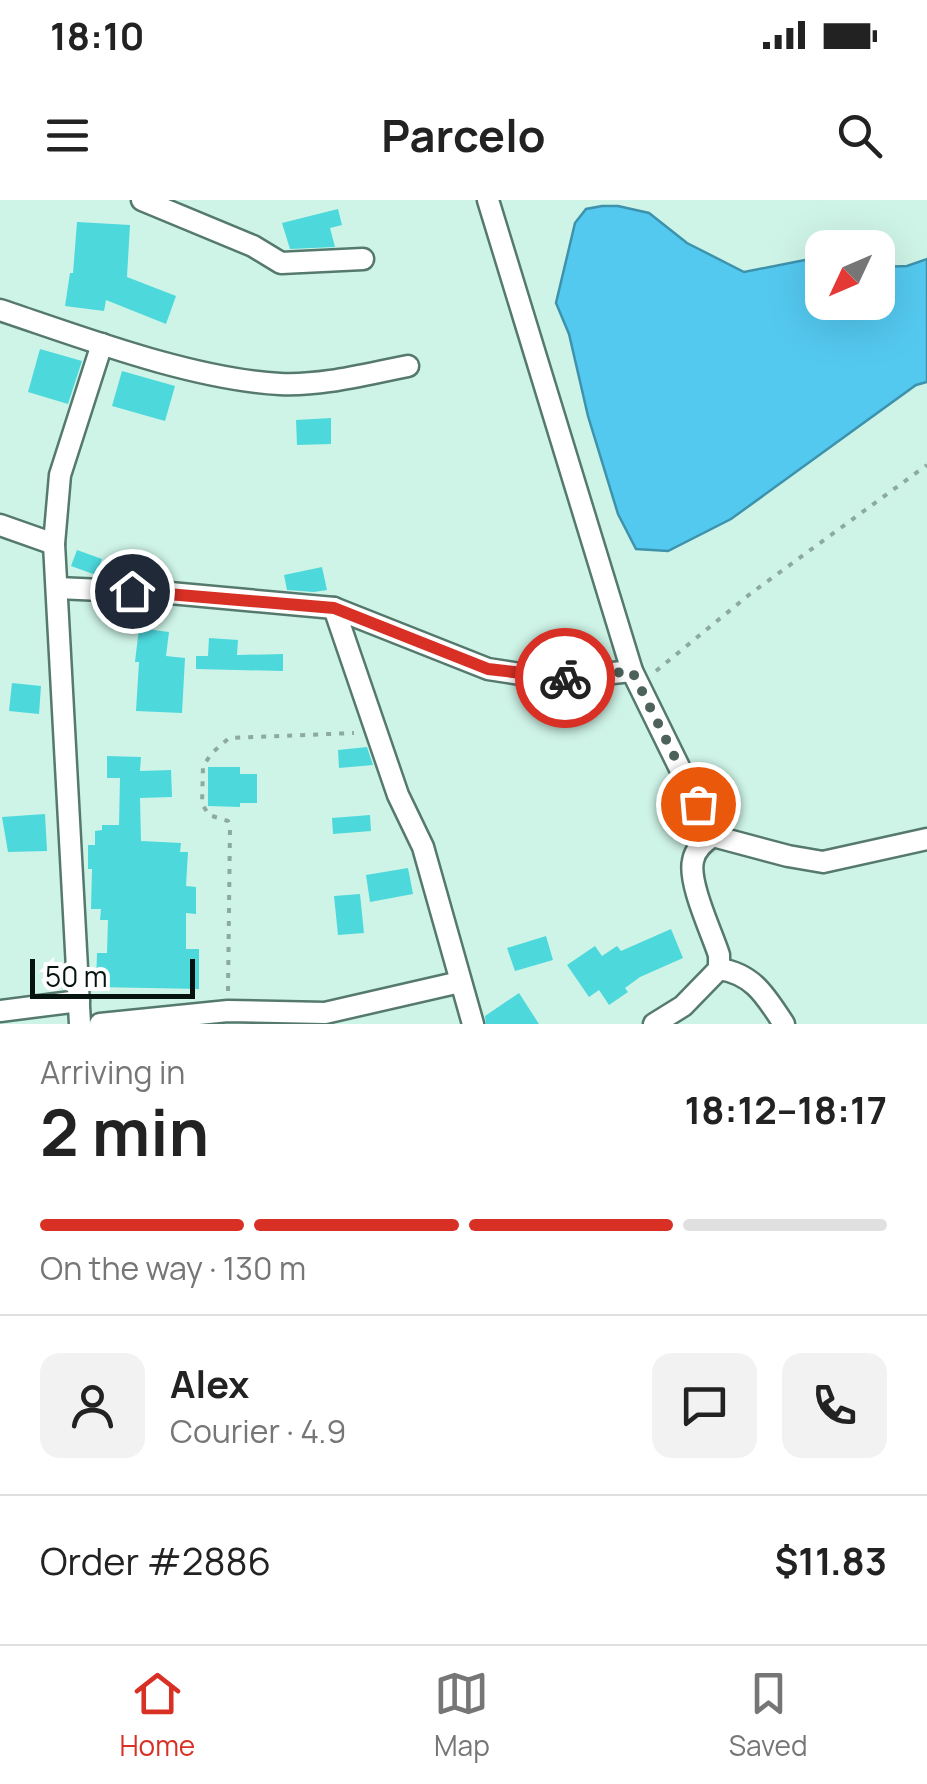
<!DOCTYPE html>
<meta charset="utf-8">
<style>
body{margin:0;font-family:Manrope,sans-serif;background:#f2f2f2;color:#222;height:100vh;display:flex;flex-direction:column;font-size:38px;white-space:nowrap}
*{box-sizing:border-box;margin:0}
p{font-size:32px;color:#767676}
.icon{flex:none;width:55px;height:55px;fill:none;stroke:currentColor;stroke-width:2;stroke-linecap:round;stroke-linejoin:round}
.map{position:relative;height:824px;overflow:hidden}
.details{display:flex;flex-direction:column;background:#fff;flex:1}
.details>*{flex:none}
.needle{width:65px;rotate:226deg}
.controls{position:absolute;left:805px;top:30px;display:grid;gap:20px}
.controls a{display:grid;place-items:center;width:90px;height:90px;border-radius:20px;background:#fff;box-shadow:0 10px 40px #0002;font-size:50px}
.scale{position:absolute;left:30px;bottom:25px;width:165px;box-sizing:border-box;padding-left:10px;border:5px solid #06130f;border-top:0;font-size:28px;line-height:35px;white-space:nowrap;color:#06130f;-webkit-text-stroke:8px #fff;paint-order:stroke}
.pin{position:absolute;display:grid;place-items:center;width:85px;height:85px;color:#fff;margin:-42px;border:5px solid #fff;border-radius:50%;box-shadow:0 2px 10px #0007}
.courier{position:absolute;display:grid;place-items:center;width:100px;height:100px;margin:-50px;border:8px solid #d93025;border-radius:50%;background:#fff;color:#222;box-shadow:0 2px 12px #0007}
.overview em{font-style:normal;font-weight:700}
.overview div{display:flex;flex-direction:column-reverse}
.overview{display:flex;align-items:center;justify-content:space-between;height:170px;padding:0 40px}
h1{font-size:65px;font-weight:700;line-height:75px}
.bar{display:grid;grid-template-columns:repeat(4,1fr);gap:15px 10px;align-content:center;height:120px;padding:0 40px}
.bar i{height:12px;border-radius:8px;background:#e0e0e0}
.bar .current{background:#d93025}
.bar p{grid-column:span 4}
.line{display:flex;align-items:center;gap:25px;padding:0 40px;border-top:2px solid #e0e0e0}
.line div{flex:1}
.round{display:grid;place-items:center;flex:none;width:105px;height:105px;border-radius:20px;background:#f2f2f2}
.status{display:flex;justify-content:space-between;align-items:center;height:70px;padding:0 50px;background:#fff;direction:ltr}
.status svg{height:28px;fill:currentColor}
header{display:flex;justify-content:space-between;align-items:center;height:130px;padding:0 40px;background:#fff;font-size:45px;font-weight:700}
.menu{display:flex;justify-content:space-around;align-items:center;height:140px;border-top:2px solid #e0e0e0;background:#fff;font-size:28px;color:#767676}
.menu a{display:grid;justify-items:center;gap:5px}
.menu .current{color:#d93025}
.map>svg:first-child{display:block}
.water{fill:#54c9f0;stroke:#3d92ac;stroke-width:2.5}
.building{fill:#4dd8dc}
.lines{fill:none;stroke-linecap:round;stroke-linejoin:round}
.minor-casing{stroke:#56796e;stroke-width:25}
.path{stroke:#8daaa0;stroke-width:4;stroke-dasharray:5 8;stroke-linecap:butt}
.minor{stroke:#fff;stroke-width:20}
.done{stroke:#4c625b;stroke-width:10;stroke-dasharray:0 18}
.route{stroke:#d93025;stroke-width:12}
</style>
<div class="status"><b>18:10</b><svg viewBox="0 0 49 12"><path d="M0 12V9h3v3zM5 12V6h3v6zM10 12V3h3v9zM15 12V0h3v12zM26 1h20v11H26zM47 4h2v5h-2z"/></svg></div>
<header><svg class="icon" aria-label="menu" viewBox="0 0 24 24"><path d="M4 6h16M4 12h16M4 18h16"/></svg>Parcelo<svg class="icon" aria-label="search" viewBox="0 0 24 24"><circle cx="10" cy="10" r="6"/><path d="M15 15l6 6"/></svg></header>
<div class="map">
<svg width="927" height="824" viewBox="0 0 927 824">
<rect width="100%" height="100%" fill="#cef4e7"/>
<!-- water -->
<path class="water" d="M 602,6 L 618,6 L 649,13 L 687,43 L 744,72 L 810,59 L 822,61 L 822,102 L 878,102 L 878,67 L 907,66 L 927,59 L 927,182 L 916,185 L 731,319 L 668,351 L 636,349 L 618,314 L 588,216 L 569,134 L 556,103 L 575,23 L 586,9 Z"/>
<!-- building -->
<g class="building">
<path d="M 338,9 L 342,25 L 330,28 L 335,47 L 290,49 L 282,23 Z"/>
<path d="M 77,22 L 130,25 L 127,77 L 176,96 L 166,124 L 106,100 L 104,111 L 65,106 L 70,73 L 73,73 Z"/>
<path d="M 40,149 L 82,161 L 68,204 L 28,192 Z"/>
<path d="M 122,171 L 175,186 L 165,221 L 112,206 Z"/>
<path d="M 331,218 L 331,244 L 297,245 L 296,220 Z"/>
<path d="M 77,350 L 102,359 L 96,375 L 71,366 Z"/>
<path d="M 322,367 L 327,390 L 314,392 L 287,390 L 284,375 Z"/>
<path d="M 139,428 L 169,432 L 166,456 L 185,458 L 182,513 L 136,511 L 139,462 L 135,462 Z"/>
<path d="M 209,438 L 238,440 L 237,455 L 283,454 L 283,471 L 196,469 L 196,456 L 208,456 Z"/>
<path d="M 12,483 L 41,486 L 39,514 L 9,511 Z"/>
<path d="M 367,547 L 373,565 L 339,568 L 338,550 Z"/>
<path d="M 107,556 L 141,557 L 140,571 L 171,570 L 172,597 L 140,598 L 141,641 L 181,643 L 180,652 L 188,652 L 186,686 L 196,687 L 196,714 L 186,713 L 186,749 L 199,749 L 199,789 L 96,787 L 97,753 L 107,753 L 108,720 L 100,720 L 101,709 L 91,709 L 92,669 L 88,669 L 88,645 L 95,645 L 95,631 L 102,630 L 102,625 L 119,625 L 120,578 L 107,578 Z"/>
<path d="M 208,567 L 240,567 L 240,574 L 257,574 L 257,603 L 240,603 L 240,607 L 208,606 Z"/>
<path d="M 45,614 L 47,651 L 8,652 L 2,617 Z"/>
<path d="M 370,615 L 371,631 L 333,634 L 332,618 Z"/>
<path d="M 408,668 L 413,694 L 370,702 L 366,675 Z"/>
<path d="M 360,694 L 364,733 L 338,735 L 334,696 Z"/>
<path d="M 671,729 L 683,758 L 640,777 L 625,788 L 628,792 L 609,805 L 599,790 L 589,797 L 567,765 L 595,746 L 602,756 L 617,746 L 621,751 Z"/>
<path d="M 546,736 L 553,760 L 515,771 L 507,748 Z"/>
<path d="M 519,793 L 539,824 L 486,824 L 485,816 Z"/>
</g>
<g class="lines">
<defs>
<g id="minor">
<path d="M 142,0 L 253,46 L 281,63 L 363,59"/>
<path d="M 488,0 L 632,471 L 713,636"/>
<path d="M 0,110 C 84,138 191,179 280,184 C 323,186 366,174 408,166"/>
<path d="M 0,325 L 54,344"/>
<path d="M 57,388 L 170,393 L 334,408 L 488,469 L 554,479 L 632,471"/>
<path d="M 334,408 L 398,595 L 423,647 L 473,824"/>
<path d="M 719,769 C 754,774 766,797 784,824"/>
<path d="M 0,811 L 79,801"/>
<path d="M 80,824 L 54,344 L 60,275 L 102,144"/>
<path d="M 100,824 L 228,811 L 325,813 L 460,782"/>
<path d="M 654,824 L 683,806 L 719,769 L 719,755 C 712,733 688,683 693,661 C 695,649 704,642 713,636 L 788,656 L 823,662 L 927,639"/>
</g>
</defs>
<!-- minor casing -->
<use href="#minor" class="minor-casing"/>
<!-- path -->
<g class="path">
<path d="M 656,471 L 750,394 L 927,265"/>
<path d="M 228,791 L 230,627 L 228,621 L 209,615 L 202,604 L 203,566 L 212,553 L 229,538 L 354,533"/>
</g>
<!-- minor -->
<use href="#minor" class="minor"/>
</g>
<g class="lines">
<!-- done -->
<path class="done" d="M 565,478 L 632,471 L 698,604"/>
<!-- route -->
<path class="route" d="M 132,391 L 334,408 L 488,469 L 565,478"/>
</g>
</svg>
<div class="controls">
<a><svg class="needle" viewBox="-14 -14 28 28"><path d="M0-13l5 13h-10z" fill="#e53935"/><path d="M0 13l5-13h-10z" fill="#767676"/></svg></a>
</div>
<div class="scale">50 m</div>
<div class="pin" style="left:698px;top:604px;background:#ea580c"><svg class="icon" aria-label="bag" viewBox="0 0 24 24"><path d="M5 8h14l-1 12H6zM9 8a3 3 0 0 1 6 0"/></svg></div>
<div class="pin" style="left:132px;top:391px;background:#1f2937"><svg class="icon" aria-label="home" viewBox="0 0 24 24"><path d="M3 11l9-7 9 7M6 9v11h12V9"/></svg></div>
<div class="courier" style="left:565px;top:478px"><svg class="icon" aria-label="bike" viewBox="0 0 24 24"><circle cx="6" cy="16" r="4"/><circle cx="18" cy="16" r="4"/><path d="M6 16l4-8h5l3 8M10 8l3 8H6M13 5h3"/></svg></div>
</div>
<section class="details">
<div class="overview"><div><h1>2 min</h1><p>Arriving in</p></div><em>18:12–18:17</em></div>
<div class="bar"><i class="current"></i><i class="current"></i><i class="current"></i><i></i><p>On the way · 130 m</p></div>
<div class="line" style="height:180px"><a class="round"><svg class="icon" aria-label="person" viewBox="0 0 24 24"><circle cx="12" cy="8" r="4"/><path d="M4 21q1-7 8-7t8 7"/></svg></a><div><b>Alex</b><p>Courier · 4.9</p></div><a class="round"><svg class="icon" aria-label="chat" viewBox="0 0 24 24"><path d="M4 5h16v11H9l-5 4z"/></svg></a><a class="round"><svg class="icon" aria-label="phone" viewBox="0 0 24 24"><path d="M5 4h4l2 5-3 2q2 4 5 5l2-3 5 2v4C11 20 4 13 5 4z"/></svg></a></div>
<div class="line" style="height:130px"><div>Order #2886</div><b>$11.83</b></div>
</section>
<nav class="menu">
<a class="current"><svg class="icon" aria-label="home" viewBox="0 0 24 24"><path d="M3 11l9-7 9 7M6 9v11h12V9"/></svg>Home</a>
<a><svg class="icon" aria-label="map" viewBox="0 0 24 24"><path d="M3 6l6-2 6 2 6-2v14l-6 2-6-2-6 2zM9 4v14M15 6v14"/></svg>Map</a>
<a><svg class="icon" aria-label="saved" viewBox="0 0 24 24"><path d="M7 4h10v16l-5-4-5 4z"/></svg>Saved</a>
</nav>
